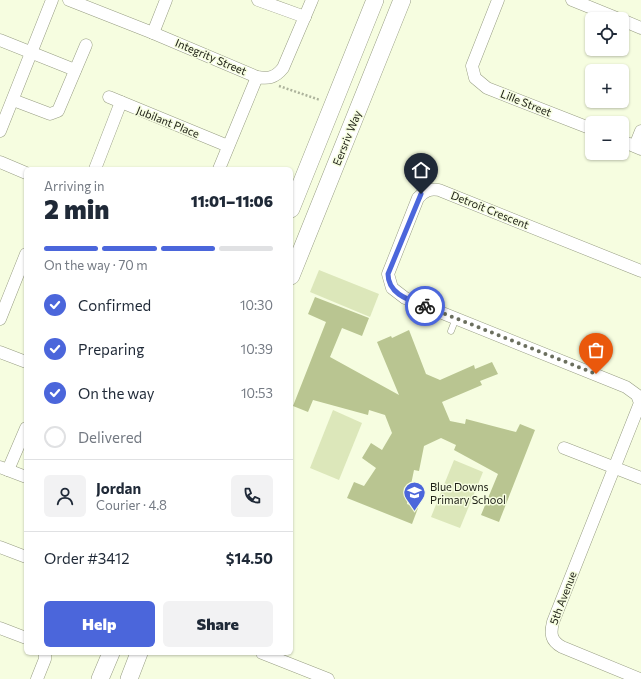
<!DOCTYPE html>
<meta charset="utf-8">
<style>
body{margin:0;font-family:Commissioner,sans-serif;background:#f2f2f3;color:#1f2937;height:100vh;display:flex;flex-direction:column;font-size:15px;white-space:nowrap}
*{box-sizing:border-box;margin:0}
p{font-size:13px;color:#747a83}
.icon{flex:none;width:22px;height:22px;fill:none;stroke:currentColor;stroke-width:2;stroke-linecap:round;stroke-linejoin:round}
.map{position:relative;flex:1;overflow:hidden}
.sheet{position:absolute;left:24px;top:167px;width:269px;height:488px;display:flex;flex-direction:column;background:#fff;border-radius:6px;box-shadow:0 1px 3px #0004}
.sheet>*{flex:none}
.controls{position:absolute;left:585px;top:12px;display:grid;gap:8px}
.controls a{display:grid;place-items:center;width:44px;height:44px;border-radius:6px;background:#fff;box-shadow:0 1px 3px #0004;font-size:20px}
.pin{position:absolute;display:grid;place-items:center;width:34px;height:34px;color:#fff;margin:-41px -17px;border-radius:50% 50% 50% 0;rotate:-45deg;box-shadow:0 0 4px #0007}
.pin .icon{rotate:45deg}
.courier{position:absolute;display:grid;place-items:center;width:40px;height:40px;margin:-20px;border:3px solid #4b66db;border-radius:50%;background:#fff;color:#222;box-shadow:0 1px 5px #0007}
.summary em{font-style:normal;font-weight:800}
.summary div{display:flex;flex-direction:column-reverse}
.summary{display:flex;align-items:center;justify-content:space-between;height:68px;padding:0 20px}
h1{font-size:26px;font-weight:800;line-height:30px}
.bar{display:grid;grid-template-columns:repeat(4,1fr);gap:6px 4px;align-content:center;height:48px;padding:0 20px}
.bar i{height:5px;border-radius:3px;background:#e0e1e3}
.bar .on{background:#4b66db}
.bar p{grid-column:span 4}
.line{display:flex;align-items:center;gap:10px;padding:0 20px;border-top:1px solid #e0e1e3}
.line div{flex:1}
.round{display:grid;place-items:center;flex:none;width:42px;height:42px;border-radius:6px;background:#f2f2f3}
ol{padding:0 20px;list-style:none}
li{display:flex;align-items:center;gap:12px;height:44px}
li p{margin-inline-start:auto}
li .icon{padding:4px;border-radius:50%;background:#4b66db;color:#fff;stroke-width:4}
li:last-child{color:#747a83}
li i{width:22px;height:22px;border:2px solid #e0e1e3;border-radius:50%}
.action{display:flex;gap:8px;margin-top:auto;padding:8px 20px}
.action a{flex:1;height:46px;border-radius:6px;background:#4b66db;color:#fff;font-size:16px;font-weight:800;line-height:46px;text-align:center}
.action a+a{background:#f2f2f3;color:#1f2937}
.map>svg:first-child{display:block}
.green{fill:#dce7ba}
.building{fill:#b9c591}
.lines{fill:none;stroke-linecap:round;stroke-linejoin:round}
.lane-casing{stroke:#979d83;stroke-width:7}
.street-casing{stroke:#979d83;stroke-width:13}
.secondary-casing{stroke:#979d83;stroke-width:18}
.path{stroke:#adb39c;stroke-width:2.5;stroke-dasharray:2 2;stroke-linecap:butt}
.lane{stroke:#fff;stroke-width:6}
.street{stroke:#fff;stroke-width:12}
.secondary{stroke:#fff;stroke-width:17}
.done{stroke:#6b6f5e;stroke-width:4;stroke-dasharray:0 7.2}
.route{stroke:#4b66db;stroke-width:5}
.labels{text-anchor:middle;stroke-width:3;stroke-linejoin:round;paint-order:stroke}
.street-label{font-size:11px;fill:#202218;stroke:#f6fde0}
.poi-label{font-size:11px;fill:#202218;stroke:#f6fde0;text-anchor:start}
</style>
<div class="map">
<svg width="641" height="679" viewBox="0 0 641 679">
<rect width="100%" height="100%" fill="#f6fde0"/>
<!-- green -->
<g class="green">
<path d="M 319,270 L 379,294 L 370,317 L 310,292 Z"/>
<path d="M 333,410 L 362,423 L 339,480 L 310,468 Z"/>
<path d="M 454,460 L 483,472 L 460,528 L 431,517 Z"/>
</g>
<!-- building -->
<path class="building" d="M 315,297 L 369,318 L 362,336 L 342,328 L 330,357 L 399,395 L 377,342 L 391,336 L 392,338 L 409,330 L 426,374 L 440,380 L 474,365 L 475,369 L 492,362 L 498,374 L 480,381 L 482,385 L 442,402 L 450,421 L 465,424 L 466,419 L 516,432 L 520,424 L 535,430 L 499,522 L 481,515 L 498,474 L 454,450 L 456,445 L 441,438 L 424,446 L 419,471 L 414,470 L 407,504 L 418,508 L 412,524 L 347,498 L 354,482 L 364,486 L 376,468 L 362,458 L 371,443 L 382,450 L 392,433 L 385,415 L 369,410 L 368,415 L 313,400 L 308,412 L 293,406 L 326,322 L 308,314 Z"/>
<g class="lines">
<defs>
<path id="lane" d="M 451,331 L 456,318"/>
<g id="street">
<path d="M 69,0 L 153,33 L 257,77 C 268,79 275,78 283,68 L 312,0"/>
<path d="M 258,0 L 305,17"/>
<path d="M 498,0 L 472,66 L 475,78 L 487,88 L 592,129"/>
<path d="M 572,0 L 619,19"/>
<path d="M 622,20 L 641,28"/>
<path d="M 153,33 L 166,0"/>
<path d="M 0,40 L 75,70"/>
<path d="M 109,97 L 228,146"/>
<path d="M 13,100 L 50,114 L 58,111 L 86,45"/>
<path d="M 0,131 L 52,0"/>
<path d="M 622,141 L 641,149"/>
<path d="M 635,146 L 641,131"/>
<path d="M 0,162 L 26,173"/>
<path d="M 95,169 L 121,102"/>
<path d="M 219,169 L 257,77"/>
<path d="M 0,319 L 26,254"/>
<path d="M 0,352 L 26,362"/>
<path d="M 564,448 L 641,478"/>
<path d="M 0,467 L 26,477"/>
<path d="M 8,470 L 26,428"/>
<path d="M 0,547 L 26,557"/>
<path d="M 0,628 L 26,638"/>
<path d="M 262,653 L 328,679"/>
<path d="M 37,679 L 45,659 L 45,653"/>
<path d="M 640,679 L 562,647 C 551,641 550,634 553,622 L 640,403 L 637,395 L 626,387 L 405,298 L 392,288 L 388,274 L 418,198 C 424,191 430,188 439,190 L 641,271"/>
</g>
<g id="secondary">
<path d="M 291,209 L 375,0"/>
<path d="M 291,276 L 402,0"/>
<path d="M 100,679 L 111,653"/>
<path d="M 129,679 L 139,653"/>
</g>
</defs>
<!-- lane casing -->
<use href="#lane" class="lane-casing"/>
<!-- street casing -->
<use href="#street" class="street-casing"/>
<!-- secondary casing -->
<use href="#secondary" class="secondary-casing"/>
<!-- path -->
<path class="path" d="M 279,86 L 320,100"/>
<!-- lane -->
<use href="#lane" class="lane"/>
<!-- street -->
<use href="#street" class="street"/>
<!-- secondary -->
<use href="#secondary" class="secondary"/>
</g>
<g class="lines">
<!-- done -->
<path class="done" d="M 425,306 L 596,374"/>
<!-- route -->
<path class="route" d="M 421,194 L 388,274 C 388,294 409,300 425,306"/>
</g>
<!-- icons -->
<defs>
<symbol id="school-pin" viewBox="-11 -11 22 30"><path d="M0 17L-7.5 6A9.5 9.5 0 1 1 7.5 6Z" fill="#4b66db" stroke="#f6fde0"/><path d="M0-5L7-2L0 1L-7-2ZM-4 1L0 2.5L4 1V4Q0 6-4 4Z" fill="#fff"/></symbol>
</defs>
<g fill-rule="evenodd">
<use href="#school-pin" x="402" y="480" width="25" height="34"/>
</g>
<g class="labels">
<!-- street labels -->
<g class="street-label">
<text transform="translate(211 57) rotate(23)" y="4">Integrity Street</text>
<text transform="translate(526 103) rotate(22)" y="4">Lille Street</text>
<text transform="translate(168 122) rotate(22)" y="4">Jubilant Place</text>
<text transform="translate(347 138) rotate(-68)" y="4">Eersriv Way</text>
<text transform="translate(490 210) rotate(22)" y="4">Detroit Crescent</text>
<text transform="translate(563 598) rotate(-69)" y="4">5th Avenue</text>
</g>
<!-- poi labels -->
<g class="poi-label">
<text x="430" y="491">Blue Downs<tspan x="430" dy="13">Primary School</tspan></text>
</g>
</g>
</svg>
<div class="controls">
<a><svg class="icon" aria-label="locate" viewBox="0 0 24 24"><circle cx="12" cy="12" r="6"/><path d="M12 2v4M12 18v4M2 12h4M18 12h4"/></svg></a>
<a>+</a>
<a>−</a>
</div>
<div class="pin" style="left:596px;top:374px;background:#ea580c"><svg class="icon" aria-label="bag" viewBox="0 0 24 24"><path d="M5 8h14l-1 12H6zM9 8a3 3 0 0 1 6 0"/></svg></div>
<div class="pin" style="left:421px;top:194px;background:#1f2937"><svg class="icon" aria-label="home" viewBox="0 0 24 24"><path d="M3 11l9-7 9 7M6 9v11h12V9"/></svg></div>
<div class="courier" style="left:425px;top:306px"><svg class="icon" aria-label="bike" viewBox="0 0 24 24"><circle cx="6" cy="16" r="4"/><circle cx="18" cy="16" r="4"/><path d="M6 16l4-8h5l3 8M10 8l3 8H6M13 5h3"/></svg></div>
<section class="sheet">
<div class="summary"><div><h1>2 min</h1><p>Arriving in</p></div><em>11:01–11:06</em></div>
<div class="bar"><i class="on"></i><i class="on"></i><i class="on"></i><i></i><p>On the way · 70 m</p></div>
<ol>
<li><svg class="icon" aria-label="check" viewBox="0 0 24 24"><path d="M5 12l5 5 9-10"/></svg>Confirmed<p>10:30</p></li>
<li><svg class="icon" aria-label="check" viewBox="0 0 24 24"><path d="M5 12l5 5 9-10"/></svg>Preparing<p>10:39</p></li>
<li><svg class="icon" aria-label="check" viewBox="0 0 24 24"><path d="M5 12l5 5 9-10"/></svg>On the way<p>10:53</p></li>
<li><i></i>Delivered</li>
</ol>
<div class="line" style="height:72px"><a class="round"><svg class="icon" aria-label="person" viewBox="0 0 24 24"><circle cx="12" cy="8" r="4"/><path d="M4 21q1-7 8-7t8 7"/></svg></a><div><b>Jordan</b><p>Courier · 4.8</p></div><a class="round"><svg class="icon" aria-label="phone" viewBox="0 0 24 24"><path d="M5 4h4l2 5-3 2q2 4 5 5l2-3 5 2v4C11 20 4 13 5 4z"/></svg></a></div>
<div class="line" style="height:52px"><div>Order #3412</div><b>$14.50</b></div>
<div class="action"><a>Help</a><a>Share</a></div>
</section>
</div>
